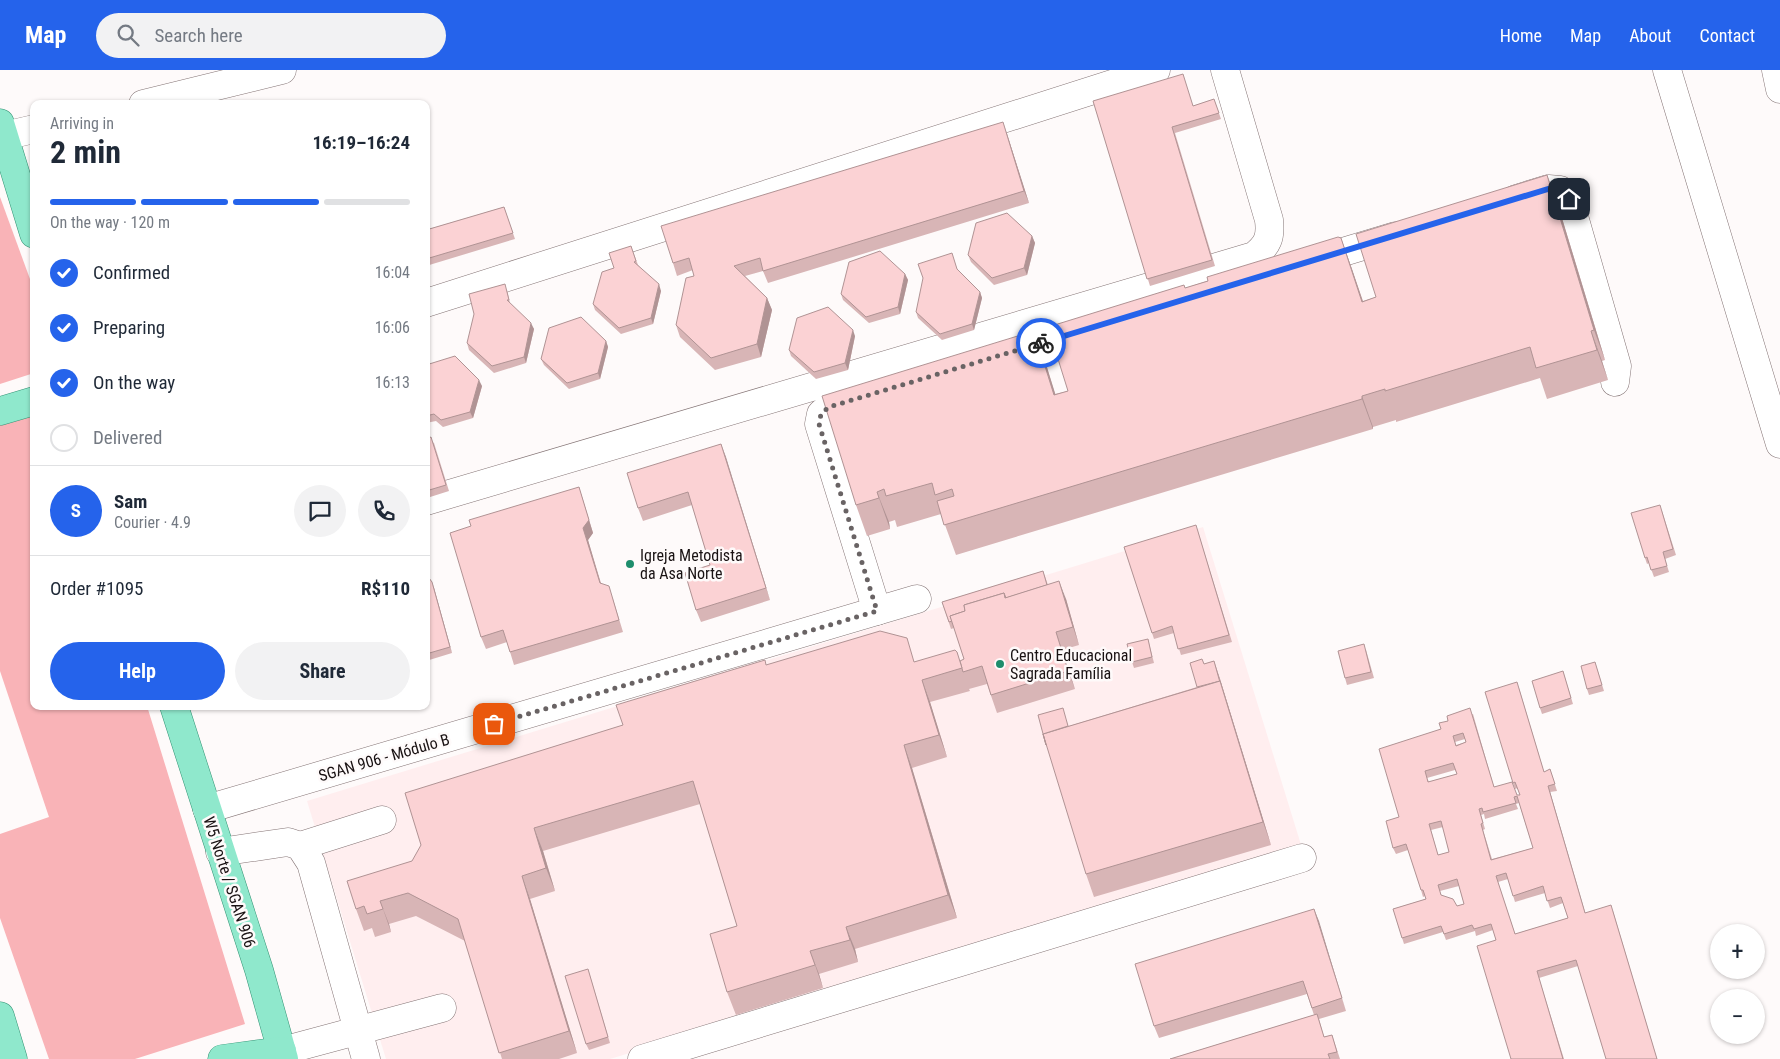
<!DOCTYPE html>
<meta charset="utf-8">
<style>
body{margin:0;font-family:"Roboto Condensed",sans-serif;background:#f2f2f3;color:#1f2937;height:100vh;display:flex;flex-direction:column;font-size:19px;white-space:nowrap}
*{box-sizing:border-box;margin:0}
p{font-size:16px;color:#747a83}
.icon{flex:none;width:28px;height:28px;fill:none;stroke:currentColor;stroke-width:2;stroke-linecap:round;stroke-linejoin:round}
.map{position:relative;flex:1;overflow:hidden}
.side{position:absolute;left:30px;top:30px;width:400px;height:610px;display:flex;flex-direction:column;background:#fff;border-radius:10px;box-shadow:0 1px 4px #0004}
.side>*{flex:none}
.fabs{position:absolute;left:1710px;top:854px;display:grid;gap:10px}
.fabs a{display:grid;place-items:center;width:55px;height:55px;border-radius:50%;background:#fff;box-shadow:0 1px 4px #0004;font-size:25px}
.pin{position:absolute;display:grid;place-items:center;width:42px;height:42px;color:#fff;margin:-21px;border-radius:10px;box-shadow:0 2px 8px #0006}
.courier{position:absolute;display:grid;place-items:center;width:50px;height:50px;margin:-25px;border:4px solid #2563eb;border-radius:50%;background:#fff;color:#222;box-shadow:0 1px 6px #0007}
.head em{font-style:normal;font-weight:700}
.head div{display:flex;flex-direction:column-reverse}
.head{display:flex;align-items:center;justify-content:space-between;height:85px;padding:0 20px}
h1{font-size:32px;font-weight:700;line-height:38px}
.bar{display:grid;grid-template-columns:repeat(4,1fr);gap:8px 5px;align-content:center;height:60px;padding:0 20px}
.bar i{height:6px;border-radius:4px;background:#e0e1e3}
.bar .active{background:#2563eb}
.bar p{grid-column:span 4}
.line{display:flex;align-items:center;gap:12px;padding:0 20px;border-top:1px solid #e0e1e3}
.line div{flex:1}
.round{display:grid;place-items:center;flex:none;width:52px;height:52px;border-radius:26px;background:#f2f2f3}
ol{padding:0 20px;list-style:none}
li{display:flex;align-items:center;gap:15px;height:55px}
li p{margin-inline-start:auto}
li .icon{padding:5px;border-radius:50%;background:#2563eb;color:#fff;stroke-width:4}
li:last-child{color:#747a83}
li i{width:28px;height:28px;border:2px solid #e0e1e3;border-radius:50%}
.cta{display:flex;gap:10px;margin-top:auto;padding:10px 20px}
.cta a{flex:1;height:58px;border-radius:30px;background:#2563eb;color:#fff;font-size:20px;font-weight:700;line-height:58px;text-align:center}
.cta a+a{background:#f2f2f3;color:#1f2937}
header{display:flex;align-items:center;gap:30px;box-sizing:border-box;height:70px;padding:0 25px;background:#2563eb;color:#fff}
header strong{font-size:24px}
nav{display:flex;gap:28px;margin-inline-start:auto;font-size:18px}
.search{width:350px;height:45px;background:#f2f2f3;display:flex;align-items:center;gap:12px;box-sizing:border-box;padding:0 18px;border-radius:28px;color:#747a83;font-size:19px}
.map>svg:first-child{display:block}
.built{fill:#ffeeef}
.green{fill:#f9b3b7}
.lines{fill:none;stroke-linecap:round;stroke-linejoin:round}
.minor-casing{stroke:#847475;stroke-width:29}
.major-casing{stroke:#369375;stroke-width:29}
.minor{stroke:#fff;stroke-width:28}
.major{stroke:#8fe8cc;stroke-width:28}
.wall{fill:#d8b5b6;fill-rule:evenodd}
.shaded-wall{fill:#b09394}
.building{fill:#fbd2d4;stroke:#b09394;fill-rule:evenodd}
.done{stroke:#696364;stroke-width:5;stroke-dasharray:0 9}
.route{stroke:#2563eb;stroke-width:6}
.poi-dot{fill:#1e8d6c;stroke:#fefafa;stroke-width:2}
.labels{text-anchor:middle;stroke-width:5;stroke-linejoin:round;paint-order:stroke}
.poi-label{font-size:16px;fill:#191213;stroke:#fefafa;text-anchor:start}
.street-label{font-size:16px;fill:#191213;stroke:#fefafa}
</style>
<header>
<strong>Map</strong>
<div class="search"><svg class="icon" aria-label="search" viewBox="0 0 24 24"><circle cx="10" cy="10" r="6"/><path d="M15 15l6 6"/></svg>Search here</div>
<nav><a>Home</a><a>Map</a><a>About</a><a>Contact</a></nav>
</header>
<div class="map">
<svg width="1780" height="989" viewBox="0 0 1780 989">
<rect width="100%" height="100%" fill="#fefafa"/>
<!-- built -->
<path class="built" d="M 1203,457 L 1302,778 L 610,989 L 386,989 L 307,731 Z"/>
<!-- green -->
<g class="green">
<path d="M 0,127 L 34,220 L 34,303 L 0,314 Z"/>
<path d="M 34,345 L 34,636 L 147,636 L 245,954 L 135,989 L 49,989 L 0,848 L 0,764 L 49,747 L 0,601 L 0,354 Z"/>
</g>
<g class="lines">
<defs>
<g id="minor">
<path d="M 1667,0 L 1780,374"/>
<path d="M 1776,0 L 1780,19"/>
<path d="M 143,34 L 282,0"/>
<path d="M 4,66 L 34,59"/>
<path d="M 1516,129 L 1548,119 L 1560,120 L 1569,129 L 1617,296 L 1615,312"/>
<path d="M 1310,192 L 1396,166"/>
<path d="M 426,233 L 1156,0"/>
<path d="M 1004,284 L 1087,259"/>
<path d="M 862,327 L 829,337 L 821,344 L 819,354 L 877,541"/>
<path d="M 426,431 L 1254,186 C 1268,175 1271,167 1269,150 L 1225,0"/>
<path d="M 207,739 L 917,529"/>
<path d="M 300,776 L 382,750"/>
<path d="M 220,782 L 288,772 L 300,776 L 311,793 L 366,989"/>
<path d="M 282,981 L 442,938"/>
<path d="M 642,989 L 1302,788"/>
</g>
<g id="major">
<path d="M 0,53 L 34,164"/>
<path d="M 0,341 L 34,331"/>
<path d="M 174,636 L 259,900 L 284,989"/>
<path d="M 0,946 L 13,989"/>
<path d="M 222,989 L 282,981"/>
</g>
</defs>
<!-- minor casing -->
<use href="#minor" class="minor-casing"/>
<!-- major casing -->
<use href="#major" class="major-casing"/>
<!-- minor -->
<use href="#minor" class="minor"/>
<!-- major -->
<use href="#major" class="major"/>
</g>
<!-- wall -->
<g class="wall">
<path d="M 1214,29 L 1221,49 L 1175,63 L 1215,196 L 1150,216 L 1093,31 L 1193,36 Z"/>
<path d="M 1007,64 L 1029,133 L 768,213 L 763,201 L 745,206 L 767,228 L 772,240 L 761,287 L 715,300 L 680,267 L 676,255 L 694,206 L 693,200 L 677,206 L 673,193 Z"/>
<path d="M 1547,105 L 1558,135 L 1605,290 L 1602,291 L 1608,310 L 1547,329 L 1540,308 L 1396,352 L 1396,350 L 1373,357 L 1373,359 L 956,485 L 941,444 L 897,457 L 895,450 L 889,452 L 890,459 L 867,466 L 856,435 L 1045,291 L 1055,324 L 1068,321 L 1185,218 L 1341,168 L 1363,231 L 1376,227 Z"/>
<path d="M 504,137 L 515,169 L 426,196 L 426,160 Z"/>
<path d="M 1032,166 L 1035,173 L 1027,205 L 994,215 L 971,192 L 968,185 Z"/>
<path d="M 631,176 L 638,195 L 661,221 L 653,254 L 621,264 L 595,240 L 593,234 L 614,198 Z"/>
<path d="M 954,190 L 957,200 L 980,222 L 982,228 L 974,260 L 942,270 L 918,248 L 916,242 Z"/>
<path d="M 905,204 L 908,210 L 900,244 L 869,253 L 843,230 L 841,224 Z"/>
<path d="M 507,220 L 510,233 L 534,259 L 526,293 L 494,303 L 469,280 L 467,273 Z"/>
<path d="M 855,266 L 848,300 L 816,309 L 791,286 L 789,280 Z"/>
<path d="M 606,271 L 608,277 L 600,309 L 569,319 L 544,295 L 541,289 Z"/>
<path d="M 426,295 L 482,316 L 473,348 L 443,357 L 436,351 L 426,353 Z"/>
<path d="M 426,369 L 434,373 L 449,421 L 427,428 Z"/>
<path d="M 721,374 L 770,530 L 701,552 L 696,540 L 710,495 L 692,435 L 643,451 L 638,438 Z"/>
<path d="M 579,417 L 593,463 L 588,470 L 601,513 L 613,529 L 623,562 L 514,595 L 507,572 L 486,579 L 481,567 L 471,456 Z"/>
<path d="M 1662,441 L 1676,485 L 1665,489 L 1669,502 L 1654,507 L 1649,493 L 1647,494 L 1645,488 Z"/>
<path d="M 1198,462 L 1232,572 L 1181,585 L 1174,563 L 1154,569 L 1124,477 Z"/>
<path d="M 1043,501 L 1048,515 L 1066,529 L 1079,575 L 1062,580 L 1075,619 L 997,643 L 987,614 L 969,619 L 970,621 L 930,632 L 947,687 L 912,698 L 957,848 L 855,879 L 858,892 L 819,904 L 823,918 L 736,945 L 727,922 L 737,856 L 700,734 L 543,781 L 555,821 L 530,829 L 577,983 L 559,989 L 502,989 L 465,871 L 416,846 L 389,854 L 391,862 L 375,867 L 372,858 L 364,861 L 356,839 L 412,791 L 623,655 L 767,595 L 915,592 L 957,582 L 960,592 L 964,589 L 954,558 L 951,559 L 942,532 Z"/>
<path d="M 426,504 L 434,518 L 452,583 L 426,591 Z"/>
<path d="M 1148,569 L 1154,593 L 1134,598 L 1132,592 Z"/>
<path d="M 1366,580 L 1374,608 L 1347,615 L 1345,608 Z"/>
<path d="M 1214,591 L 1220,609 L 1271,775 L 1094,827 L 1086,804 L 1069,656 L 1197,617 L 1204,594 Z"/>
<path d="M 1595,592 L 1604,621 L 1589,625 L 1587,619 Z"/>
<path d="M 1563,601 L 1573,634 L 1542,644 L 1540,638 Z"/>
<path d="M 1519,618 L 1544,702 L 1550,699 L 1557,721 L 1550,722 L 1585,843 L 1613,841 L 1657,989 L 1606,989 L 1578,896 L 1539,908 L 1564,989 L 1511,989 L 1496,870 L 1493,860 L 1476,866 L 1475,861 L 1446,870 L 1443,862 L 1404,874 L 1393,839 L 1426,829 L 1425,826 L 1423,827 L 1421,820 L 1408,780 L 1396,784 L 1393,778 L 1399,747 L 1441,659 L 1448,651 L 1473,644 L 1494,717 L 1517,725 L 1520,725 L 1518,718 L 1515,719 L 1513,713 ZM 1465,669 L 1466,672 L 1456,675 L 1455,672 ZM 1455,700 L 1457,704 L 1429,712 L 1427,708 ZM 1519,733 L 1533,778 L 1492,789 L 1483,760 L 1485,759 L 1481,745 L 1484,744 L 1485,749 L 1518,739 L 1516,734 ZM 1443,757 L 1449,782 L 1438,785 L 1431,760 ZM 1508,809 L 1515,832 L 1545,823 L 1550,838 L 1563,833 L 1568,848 L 1515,864 L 1498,812 ZM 1459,816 L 1464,834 L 1457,836 L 1441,825 L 1440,821 Z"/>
<path d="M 1314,839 L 1346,941 L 1319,949 L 1324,967 L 1332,965 L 1340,989 L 1170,989 L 1314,945 L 1307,924 L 1159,968 L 1154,956 Z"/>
<path d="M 588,899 L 610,973 L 589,980 L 586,974 Z"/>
</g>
<!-- shaded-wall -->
<g class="shaded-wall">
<path d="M 1003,52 L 1007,64 L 1029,133 L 1024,121 Z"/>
<path d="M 1547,105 L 1558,135 L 1605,290 L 1594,260 Z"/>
<path d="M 1032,166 L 1035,173 L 1027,205 L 1024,198 Z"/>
<path d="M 1341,168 L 1352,199 L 1373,262 L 1362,232 Z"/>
<path d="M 905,204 L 908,210 L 900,244 L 898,237 Z"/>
<path d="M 659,214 L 661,221 L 653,254 L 651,248 Z"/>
<path d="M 980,222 L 982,228 L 974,260 L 972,254 Z"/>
<path d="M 767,228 L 772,240 L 761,287 L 757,274 Z"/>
<path d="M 531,253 L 534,259 L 526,293 L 524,287 Z"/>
<path d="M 853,260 L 855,266 L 848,300 L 845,293 Z"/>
<path d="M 1034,261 L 1045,291 L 1065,355 L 1054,325 Z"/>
<path d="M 1591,261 L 1602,291 L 1608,310 L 1597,280 Z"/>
<path d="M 606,271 L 608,277 L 600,309 L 598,303 Z"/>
<path d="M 479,310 L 482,316 L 473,348 L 470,342 Z"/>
<path d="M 1362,326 L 1373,357 L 1373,359 L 1362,329 Z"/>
<path d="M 721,374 L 726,387 L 770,530 L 766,518 Z"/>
<path d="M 579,417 L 593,463 L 588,470 L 604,525 L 583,458 Z"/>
<path d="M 877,422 L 889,452 L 890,459 L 879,428 Z"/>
<path d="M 1059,511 L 1066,529 L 1079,575 L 1073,557 Z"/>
<path d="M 432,512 L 434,518 L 452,583 L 450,577 Z"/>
<path d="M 1056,562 L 1075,619 L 1068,601 Z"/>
<path d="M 1214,591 L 1220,609 L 1271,775 L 1263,752 Z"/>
<path d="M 922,610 L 930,632 L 947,687 L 939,665 Z"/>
<path d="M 904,675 L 912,698 L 957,848 L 948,825 Z"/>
<path d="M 1548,716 L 1550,722 L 1587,849 L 1585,843 Z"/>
<path d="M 534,758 L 543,781 L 555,821 L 546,798 Z"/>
<path d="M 522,806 L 530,829 L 577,983 L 569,961 Z"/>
<path d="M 380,831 L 389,854 L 391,862 L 383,839 Z"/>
<path d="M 1314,839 L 1319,851 L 1346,941 L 1342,928 Z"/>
<path d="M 846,857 L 855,879 L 858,892 L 850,870 Z"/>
<path d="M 810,881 L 819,904 L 823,918 L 815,895 Z"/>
</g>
<!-- building -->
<g class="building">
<path d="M 1183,4 L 1193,36 L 1214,29 L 1219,43 L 1172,57 L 1212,190 L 1147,209 L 1093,31 Z"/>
<path d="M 1003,52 L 1024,121 L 763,201 L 760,188 L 734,196 L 767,228 L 757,274 L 711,288 L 676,255 L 686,208 L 694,206 L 689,188 L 673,193 L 661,156 Z"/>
<path d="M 1547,105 L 1594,260 L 1591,261 L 1597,280 L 1536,298 L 1530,277 L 1385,321 L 1385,319 L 1362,326 L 1362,329 L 944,455 L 937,431 L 954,426 L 952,419 L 935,425 L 932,413 L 886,426 L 884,419 L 877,422 L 879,428 L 856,435 L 822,326 L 1034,261 L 1054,325 L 1068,321 L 1048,257 L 1184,215 L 1185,218 L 1208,211 L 1207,207 L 1338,167 L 1341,168 L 1362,232 L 1376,227 L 1356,164 Z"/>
<path d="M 504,137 L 513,163 L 426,189 L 426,160 Z"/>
<path d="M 1007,143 L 1032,166 L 1024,198 L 992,208 L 968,185 L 976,153 Z"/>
<path d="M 631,176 L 636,191 L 634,192 L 659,214 L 651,248 L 619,258 L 593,234 L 602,202 L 614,198 L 609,183 Z"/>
<path d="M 880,181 L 905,204 L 898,237 L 866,247 L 841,224 L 849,192 Z"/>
<path d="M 952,183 L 957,199 L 980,222 L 972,254 L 940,264 L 916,242 L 923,208 L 918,194 Z"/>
<path d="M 505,214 L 509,230 L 507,230 L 531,253 L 524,287 L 492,296 L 467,273 L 474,244 L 469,224 Z"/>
<path d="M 828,237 L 853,260 L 845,293 L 814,302 L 789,280 L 797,248 Z"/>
<path d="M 581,247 L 606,271 L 598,303 L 567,313 L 541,289 L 549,258 Z"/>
<path d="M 455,286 L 479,310 L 470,342 L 441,350 L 434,344 L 426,346 L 426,295 Z"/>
<path d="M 431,367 L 446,415 L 426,421 L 426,369 Z"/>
<path d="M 721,374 L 766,518 L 696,540 L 685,503 L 710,495 L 688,422 L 638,438 L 627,403 Z"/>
<path d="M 579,417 L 589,450 L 583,458 L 600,513 L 609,516 L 619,550 L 510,582 L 503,560 L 481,567 L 450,463 L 471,456 L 469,450 Z"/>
<path d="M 1660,435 L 1673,479 L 1663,482 L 1667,496 L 1651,500 L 1647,487 L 1645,488 L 1631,443 Z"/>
<path d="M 1196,455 L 1229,565 L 1178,579 L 1172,556 L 1152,563 L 1124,477 Z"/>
<path d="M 1043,501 L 1047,515 L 1006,528 L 1004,523 L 964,535 L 965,541 L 950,546 L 952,551 L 949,552 L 942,532 Z"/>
<path d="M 426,504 L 432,512 L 450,577 L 426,584 Z"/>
<path d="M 1059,511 L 1073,557 L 1056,562 L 1068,601 L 991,625 L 982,596 L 963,602 L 960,591 L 964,589 L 950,546 L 965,541 L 964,535 L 1004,523 L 1005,528 Z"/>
<path d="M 880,561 L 907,568 L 914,592 L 955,580 L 957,582 L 962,598 L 922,610 L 939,665 L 904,675 L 948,825 L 846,857 L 850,870 L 810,881 L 815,895 L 727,922 L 710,864 L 737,856 L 693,711 L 534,758 L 546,798 L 522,806 L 569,961 L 499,983 L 458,849 L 408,823 L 380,831 L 383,839 L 367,844 L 364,836 L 356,839 L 347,811 L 412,791 L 421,775 L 405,723 L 623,655 L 616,635 L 765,590 L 766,595 Z"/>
<path d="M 1148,569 L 1152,587 L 1132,592 L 1127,574 Z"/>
<path d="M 1364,574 L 1371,602 L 1345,608 L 1338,581 Z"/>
<path d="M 1202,589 L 1204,594 L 1214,591 L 1221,616 L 1220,611 L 1197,617 L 1190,593 Z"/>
<path d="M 1595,592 L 1602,615 L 1587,619 L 1581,596 Z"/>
<path d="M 1563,601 L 1571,628 L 1540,638 L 1532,611 Z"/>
<path d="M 1220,611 L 1263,752 L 1086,804 L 1043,664 Z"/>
<path d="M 1517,612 L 1544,702 L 1550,699 L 1555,714 L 1548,716 L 1585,843 L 1611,835 L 1657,989 L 1606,989 L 1576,890 L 1537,901 L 1563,989 L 1511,989 L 1477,876 L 1496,870 L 1491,854 L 1474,859 L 1472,855 L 1444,864 L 1441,856 L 1402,868 L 1393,839 L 1426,829 L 1423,820 L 1421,820 L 1406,774 L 1393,778 L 1386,751 L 1399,747 L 1379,679 L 1441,659 L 1439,653 L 1448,651 L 1447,646 L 1470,638 L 1494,717 L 1512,712 L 1517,725 L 1520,725 L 1515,712 L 1513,713 L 1485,622 ZM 1463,663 L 1466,672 L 1456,676 L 1453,666 ZM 1453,693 L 1457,704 L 1428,712 L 1425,701 ZM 1517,726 L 1533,778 L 1491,790 L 1481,754 L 1483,753 L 1479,739 L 1482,738 L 1483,742 L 1516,733 L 1514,727 ZM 1441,751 L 1449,782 L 1438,785 L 1429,754 ZM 1506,803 L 1513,826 L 1543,816 L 1547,831 L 1561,827 L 1568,848 L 1515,864 L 1496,806 ZM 1457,809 L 1464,834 L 1457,836 L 1453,829 L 1441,825 L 1438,815 Z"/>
<path d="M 1063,638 L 1068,656 L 1043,664 L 1046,675 L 1038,645 Z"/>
<path d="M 1314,839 L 1342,928 L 1312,938 L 1303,911 L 1154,956 L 1135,894 Z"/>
<path d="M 588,899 L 608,967 L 586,974 L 565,906 Z"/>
<path d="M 1317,944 L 1324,967 L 1332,965 L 1337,982 L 1328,984 L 1330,989 L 1170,989 Z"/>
</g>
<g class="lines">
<!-- done -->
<path class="done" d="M 494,654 L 877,541 L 819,354 L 821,344 L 829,337 L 1041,273"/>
<!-- route -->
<path class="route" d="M 1041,273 L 1548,119 L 1560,120 L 1569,129"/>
</g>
<!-- markers -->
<g class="poi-dot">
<circle cx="630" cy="494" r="5"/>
<circle cx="1000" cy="594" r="5"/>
</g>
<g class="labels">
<!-- poi labels -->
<g class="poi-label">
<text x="640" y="491">Igreja Metodista<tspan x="640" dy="18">da Asa Norte</tspan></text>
<text x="1010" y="591">Centro Educacional<tspan x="1010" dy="18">Sagrada Família</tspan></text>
</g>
<!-- street labels -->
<g class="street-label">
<text transform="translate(384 687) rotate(-16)" y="6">SGAN 906 - Módulo B</text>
<text transform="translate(230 812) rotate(72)" y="6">W5 Norte / SGAN 906</text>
</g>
</g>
</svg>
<div class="fabs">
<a>+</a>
<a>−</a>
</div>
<div class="pin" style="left:494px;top:654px;background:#ea580c"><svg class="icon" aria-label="bag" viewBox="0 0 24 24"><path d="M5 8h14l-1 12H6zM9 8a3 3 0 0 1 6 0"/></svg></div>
<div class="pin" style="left:1569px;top:129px;background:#1f2937"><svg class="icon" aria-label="home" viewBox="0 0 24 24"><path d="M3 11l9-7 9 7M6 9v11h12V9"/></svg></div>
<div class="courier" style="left:1041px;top:273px"><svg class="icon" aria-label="bike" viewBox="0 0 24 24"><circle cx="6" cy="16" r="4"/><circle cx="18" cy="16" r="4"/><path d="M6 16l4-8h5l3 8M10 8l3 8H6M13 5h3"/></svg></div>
<section class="side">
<div class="head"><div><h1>2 min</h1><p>Arriving in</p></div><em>16:19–16:24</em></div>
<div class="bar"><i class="active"></i><i class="active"></i><i class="active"></i><i></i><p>On the way · 120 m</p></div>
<ol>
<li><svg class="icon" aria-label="check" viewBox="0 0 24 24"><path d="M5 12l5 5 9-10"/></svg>Confirmed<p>16:04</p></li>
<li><svg class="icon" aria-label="check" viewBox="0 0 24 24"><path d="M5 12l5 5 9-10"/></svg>Preparing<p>16:06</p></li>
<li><svg class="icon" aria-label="check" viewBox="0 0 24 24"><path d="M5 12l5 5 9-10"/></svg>On the way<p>16:13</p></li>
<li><i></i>Delivered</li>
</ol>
<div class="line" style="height:90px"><b class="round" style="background:#2563eb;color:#fff">S</b><div><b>Sam</b><p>Courier · 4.9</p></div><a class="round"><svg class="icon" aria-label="chat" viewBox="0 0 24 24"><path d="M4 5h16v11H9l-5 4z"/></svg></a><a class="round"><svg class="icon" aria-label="phone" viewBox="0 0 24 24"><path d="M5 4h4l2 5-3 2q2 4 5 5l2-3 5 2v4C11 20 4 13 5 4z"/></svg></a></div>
<div class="line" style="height:65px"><div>Order #1095</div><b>R$110</b></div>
<div class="cta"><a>Help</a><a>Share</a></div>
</section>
</div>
